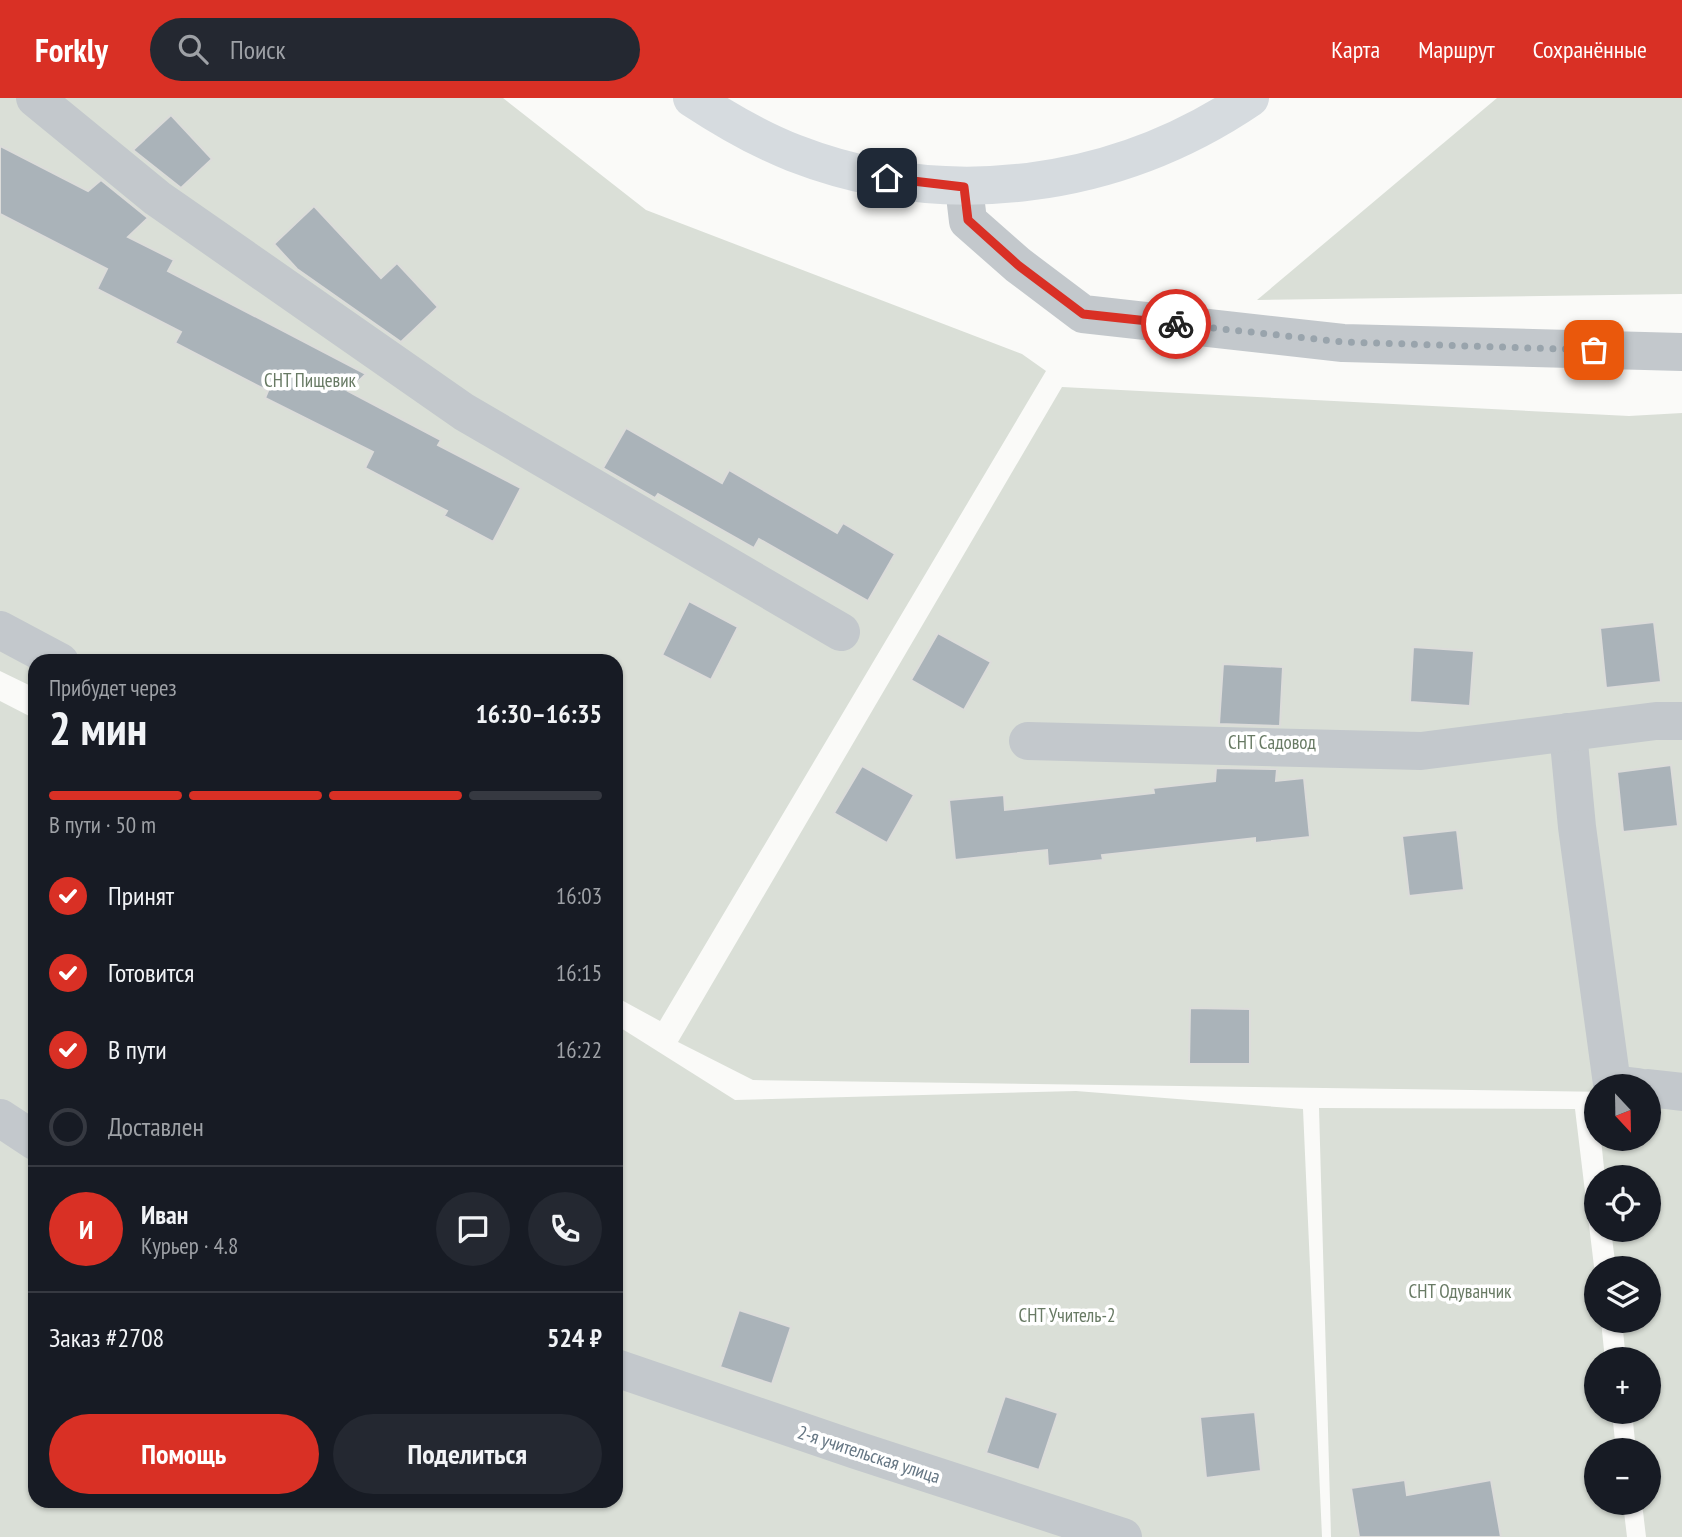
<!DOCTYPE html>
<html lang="ru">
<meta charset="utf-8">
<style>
body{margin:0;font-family:"PT Sans Narrow",sans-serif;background:#242831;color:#f1f3f6;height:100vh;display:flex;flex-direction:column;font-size:26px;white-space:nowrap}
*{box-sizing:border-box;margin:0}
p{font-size:23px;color:#9ea1a6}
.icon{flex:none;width:38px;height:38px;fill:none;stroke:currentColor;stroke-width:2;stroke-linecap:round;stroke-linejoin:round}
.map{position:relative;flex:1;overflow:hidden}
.sheet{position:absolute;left:28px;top:556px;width:595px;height:854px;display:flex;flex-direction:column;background:#171b24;border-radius:21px;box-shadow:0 2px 5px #0004}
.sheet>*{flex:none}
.needle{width:46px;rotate:158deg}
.tools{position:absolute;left:1584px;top:976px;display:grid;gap:14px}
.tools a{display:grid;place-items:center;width:77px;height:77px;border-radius:50%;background:#171b24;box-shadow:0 2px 5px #0004;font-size:35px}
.pin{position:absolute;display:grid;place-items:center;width:60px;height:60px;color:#fff;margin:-30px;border-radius:14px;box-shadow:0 4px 10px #0006}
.courier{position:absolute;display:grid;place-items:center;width:70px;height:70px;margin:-35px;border:5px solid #d93025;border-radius:50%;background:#fff;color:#222;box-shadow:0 2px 9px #0007}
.head em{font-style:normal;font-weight:700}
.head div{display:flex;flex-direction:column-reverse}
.head{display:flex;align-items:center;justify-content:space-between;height:119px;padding:0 21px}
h1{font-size:46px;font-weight:700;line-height:52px}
.bar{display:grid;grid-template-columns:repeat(4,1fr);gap:10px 7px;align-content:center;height:84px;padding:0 21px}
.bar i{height:9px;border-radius:5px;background:#363941}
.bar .on{background:#d93025}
.bar p{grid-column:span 4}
.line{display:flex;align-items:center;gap:18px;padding:0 21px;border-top:2px solid #363941}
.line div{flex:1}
.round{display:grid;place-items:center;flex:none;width:74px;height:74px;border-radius:37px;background:#242831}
ol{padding:0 21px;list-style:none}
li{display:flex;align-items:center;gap:21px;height:77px}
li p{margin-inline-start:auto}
li .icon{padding:7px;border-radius:50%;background:#d93025;color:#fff;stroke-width:4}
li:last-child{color:#9ea1a6}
li i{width:38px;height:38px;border:4px solid #363941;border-radius:50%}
.action{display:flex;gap:14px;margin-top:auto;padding:14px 21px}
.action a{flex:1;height:80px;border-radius:42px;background:#d93025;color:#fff;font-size:28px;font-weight:700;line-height:80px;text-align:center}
.action a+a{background:#242831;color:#f1f3f6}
header{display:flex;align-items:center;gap:42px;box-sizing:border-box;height:98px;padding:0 35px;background:#d93025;color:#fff}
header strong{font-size:33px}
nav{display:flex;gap:38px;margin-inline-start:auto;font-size:24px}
.search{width:490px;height:63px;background:#242831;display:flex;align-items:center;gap:18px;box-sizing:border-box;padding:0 24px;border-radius:38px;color:#9ea1a6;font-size:26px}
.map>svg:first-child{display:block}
.green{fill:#dadfd7}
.building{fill:#aab3b9;stroke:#dcdcda;stroke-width:2}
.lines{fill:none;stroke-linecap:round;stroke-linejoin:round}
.minor{stroke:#c3c8cc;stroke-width:38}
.major{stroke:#d6dbdf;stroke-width:38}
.done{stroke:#99a4ac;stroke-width:7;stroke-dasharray:0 12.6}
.route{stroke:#d93025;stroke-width:9}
.labels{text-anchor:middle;stroke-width:7;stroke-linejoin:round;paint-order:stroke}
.park-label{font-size:19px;fill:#687a64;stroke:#fff}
.street-label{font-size:19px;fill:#657683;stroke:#fff}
</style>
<header>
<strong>Forkly</strong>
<div class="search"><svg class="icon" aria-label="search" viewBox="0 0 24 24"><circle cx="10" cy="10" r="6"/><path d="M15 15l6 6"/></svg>Поиск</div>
<nav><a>Карта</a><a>Маршрут</a><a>Сохранённые</a></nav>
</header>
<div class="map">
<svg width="1682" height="1439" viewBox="0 0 1682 1439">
<rect width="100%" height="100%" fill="#fafaf8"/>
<!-- green -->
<g class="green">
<path d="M 0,0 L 503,0 L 646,112 L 1022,256 L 1046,273 L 660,923 L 616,899 L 616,564 L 35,564 L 35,590 L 0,573 Z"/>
<path d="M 1497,0 L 1682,0 L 1682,196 L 1257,202 Z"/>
<path d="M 1062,289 L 1629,318 L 1682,315 L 1682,995 L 753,982 L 678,944 Z"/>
<path d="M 0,603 L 35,621 L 35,1404 L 616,1404 L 616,927 L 735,1002 L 1076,993 L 1303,1011 L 1322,1439 L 0,1439 Z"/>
<path d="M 1649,1007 L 1682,1007 L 1682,1439 L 1646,1439 L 1642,1405 L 1648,1405 L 1648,1353 L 1636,1353 L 1632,1314 L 1648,1314 L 1648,1262 L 1626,1262 L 1622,1223 L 1648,1223 L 1648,1171 L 1616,1171 L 1611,1132 L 1648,1132 L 1648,1080 L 1605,1080 L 1601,1041 L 1648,1041 Z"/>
<path d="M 1319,1010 L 1575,1011 L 1596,1185 L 1596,1223 L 1601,1223 L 1605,1262 L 1596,1262 L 1596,1314 L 1612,1314 L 1616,1353 L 1596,1353 L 1596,1405 L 1623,1405 L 1627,1439 L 1331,1439 Z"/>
</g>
<!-- building -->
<g class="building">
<path d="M 171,17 L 212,61 L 181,90 L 133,52 Z"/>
<path d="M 0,48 L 88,93 L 101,82 L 148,120 L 128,139 L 174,162 L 168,173 L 366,276 L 348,293 L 441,342 L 438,347 L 521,390 L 493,444 L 444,418 L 447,413 L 365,370 L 373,354 L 265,300 L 268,293 L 175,245 L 181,234 L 97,191 L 107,171 L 0,116 Z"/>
<path d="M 314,108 L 381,180 L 397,165 L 438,209 L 401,244 L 297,171 L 274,146 Z"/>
<path d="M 626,330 L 722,385 L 729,372 L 837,435 L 843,425 L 895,456 L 868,503 L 759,441 L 754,450 L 658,396 L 655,400 L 603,370 Z"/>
<path d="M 689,503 L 738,529 L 711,582 L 662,557 Z"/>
<path d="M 1654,524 L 1661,584 L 1606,590 L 1600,530 Z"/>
<path d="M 938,535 L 991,564 L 964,612 L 911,582 Z"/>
<path d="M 1413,549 L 1474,553 L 1470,608 L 1410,604 Z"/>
<path d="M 1223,566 L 1283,569 L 1280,628 L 1219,626 Z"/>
<path d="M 1671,667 L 1678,728 L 1623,734 L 1617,674 Z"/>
<path d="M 862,668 L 914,697 L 887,745 L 834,715 Z"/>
<path d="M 1216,670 L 1277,671 L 1276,683 L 1304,680 L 1310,739 L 1255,745 L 1255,740 L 1102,757 L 1103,762 L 1048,768 L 1047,752 L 955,762 L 949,702 L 1004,697 L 1005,712 L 1154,695 L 1153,690 L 1215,683 Z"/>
<path d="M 1457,732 L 1464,792 L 1409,798 L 1402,738 Z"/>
<path d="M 1190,910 L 1250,911 L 1250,966 L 1189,966 Z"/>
<path d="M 739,1212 L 791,1229 L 772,1286 L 720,1269 Z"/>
<path d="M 1005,1298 L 1058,1315 L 1039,1372 L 986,1355 Z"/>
<path d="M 1255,1314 L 1261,1373 L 1206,1380 L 1200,1319 Z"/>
<path d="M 1405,1382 L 1407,1397 L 1491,1382 L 1501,1439 L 1359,1439 L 1351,1390 Z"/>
</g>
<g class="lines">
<!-- minor -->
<g class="minor">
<path d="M 35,0 L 157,100 L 464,314 L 841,534"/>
<path d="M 964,89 L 968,123 L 1018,167 L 1083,216 L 1343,245 L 1682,254"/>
<path d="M 0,532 L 60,564"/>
<path d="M 1568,634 L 1577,729 L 1612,986 L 1638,989"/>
<path d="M 1028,643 L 1421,653 L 1656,623 L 1682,623"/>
<path d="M 1648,990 L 1682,994"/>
<path d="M 0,1020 L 35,1043"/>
<path d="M 616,1270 L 856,1352 L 1123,1439"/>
</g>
<!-- major -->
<path class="major" d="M 692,0 C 724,21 758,41 794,55 C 946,114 1116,91 1250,0"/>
</g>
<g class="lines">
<!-- done -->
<path class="done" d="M 1176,226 L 1343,244 L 1594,252"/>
<!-- route -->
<path class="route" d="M 887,80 L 964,89 L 968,122 L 1018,167 L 1083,216 L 1176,226"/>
</g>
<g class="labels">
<!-- park labels -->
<g class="park-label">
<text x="310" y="289">СНТ Пищевик</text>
<text x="1272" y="651">СНТ Садовод</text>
<text x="1460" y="1200">СНТ Одуванчик</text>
<text x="1067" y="1224">СНТ Учитель-2</text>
</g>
<!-- street labels -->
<g class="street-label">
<text transform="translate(869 1356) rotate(18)" y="7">2-я учительская улица</text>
</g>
</g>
</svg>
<div class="tools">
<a><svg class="needle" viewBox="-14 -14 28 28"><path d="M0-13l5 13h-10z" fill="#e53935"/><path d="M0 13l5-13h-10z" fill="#9ea1a6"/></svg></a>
<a><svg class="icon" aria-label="locate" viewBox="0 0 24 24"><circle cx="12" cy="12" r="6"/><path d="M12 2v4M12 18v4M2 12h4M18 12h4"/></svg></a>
<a><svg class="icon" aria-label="layers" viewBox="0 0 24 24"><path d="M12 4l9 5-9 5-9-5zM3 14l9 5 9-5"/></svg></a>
<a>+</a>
<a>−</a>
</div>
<div class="pin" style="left:1594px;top:252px;background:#ea580c"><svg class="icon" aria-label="bag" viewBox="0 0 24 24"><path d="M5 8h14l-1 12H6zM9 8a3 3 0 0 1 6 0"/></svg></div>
<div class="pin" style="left:887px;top:80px;background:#1f2937"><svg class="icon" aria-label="home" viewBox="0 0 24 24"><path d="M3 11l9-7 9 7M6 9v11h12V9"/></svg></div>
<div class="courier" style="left:1176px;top:226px"><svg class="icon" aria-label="bike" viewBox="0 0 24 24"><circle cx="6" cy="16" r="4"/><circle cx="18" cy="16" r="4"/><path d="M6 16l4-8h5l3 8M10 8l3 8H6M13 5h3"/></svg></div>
<section class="sheet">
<div class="head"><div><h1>2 мин</h1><p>Прибудет через</p></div><em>16:30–16:35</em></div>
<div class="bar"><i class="on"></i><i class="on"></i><i class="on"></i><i></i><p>В пути · 50 m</p></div>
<ol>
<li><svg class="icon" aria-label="check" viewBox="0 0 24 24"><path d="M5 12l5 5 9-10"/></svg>Принят<p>16:03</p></li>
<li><svg class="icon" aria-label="check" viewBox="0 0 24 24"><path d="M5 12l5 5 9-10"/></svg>Готовится<p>16:15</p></li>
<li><svg class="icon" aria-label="check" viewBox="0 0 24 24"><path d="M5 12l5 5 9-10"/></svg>В пути<p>16:22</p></li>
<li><i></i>Доставлен</li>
</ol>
<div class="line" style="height:126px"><b class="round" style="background:#d93025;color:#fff">И</b><div><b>Иван</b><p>Курьер · 4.8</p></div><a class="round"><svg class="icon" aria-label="chat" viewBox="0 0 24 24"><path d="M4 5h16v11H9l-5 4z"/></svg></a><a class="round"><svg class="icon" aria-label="phone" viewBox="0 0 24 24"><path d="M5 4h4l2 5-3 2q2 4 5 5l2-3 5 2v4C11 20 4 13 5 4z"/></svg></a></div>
<div class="line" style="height:91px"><div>Заказ #2708</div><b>524 ₽</b></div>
<div class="action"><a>Помощь</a><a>Поделиться</a></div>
</section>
</div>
